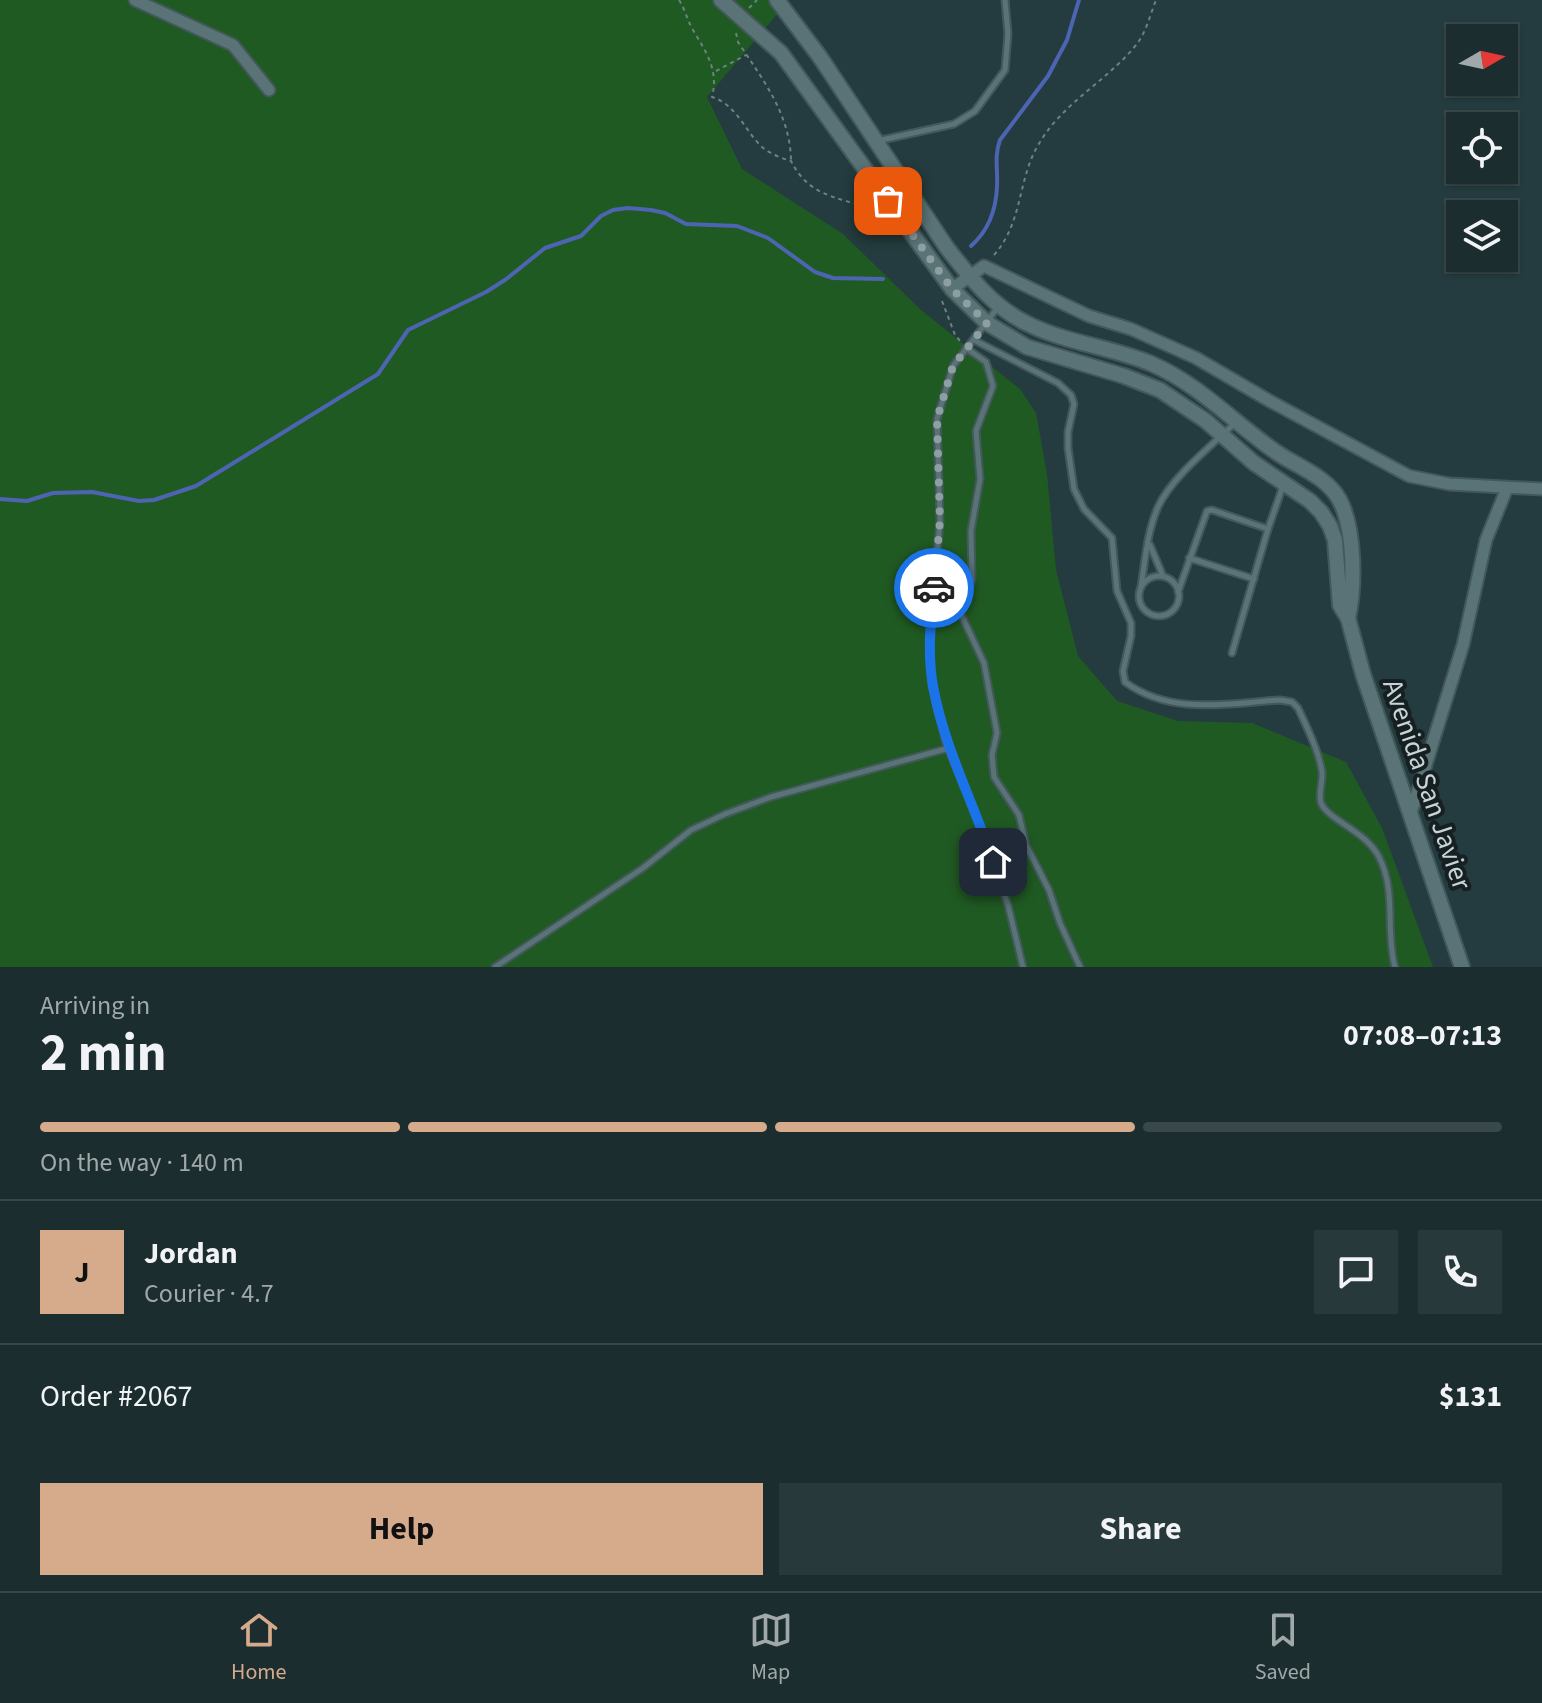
<!DOCTYPE html>
<meta charset="utf-8">
<style>
body{margin:0;font-family:"Source Sans 3",sans-serif;background:#28393b;color:#f1f3f6;height:100vh;display:flex;flex-direction:column;font-size:30px;white-space:nowrap}
*{box-sizing:border-box;margin:0}
p{font-size:26px;color:#a0a8aa}
.icon{flex:none;width:44px;height:44px;fill:none;stroke:currentColor;stroke-width:2;stroke-linecap:round;stroke-linejoin:round}
.map{position:relative;height:967px;overflow:hidden}
.panel{display:flex;flex-direction:column;background:#1b2d2f;flex:1}
.panel>*{flex:none}
.needle{width:52px;rotate:81deg}
.tools{position:absolute;left:1446px;top:24px;display:grid;gap:16px}
.tools a{display:grid;place-items:center;width:72px;height:72px;border-radius:0px;background:#1b2d2f;box-shadow:0 2px 6px #0004,0 0 0 2px #39494b;font-size:40px}
.pin{position:absolute;display:grid;place-items:center;width:68px;height:68px;color:#fff;margin:-34px;border-radius:16px;box-shadow:0 4px 12px #0006}
.courier{position:absolute;display:grid;place-items:center;width:80px;height:80px;margin:-40px;border:6px solid #1a73e8;border-radius:50%;background:#fff;color:#222;box-shadow:0 2px 10px #0007}
.summary em{font-style:normal;font-weight:700}
.summary div{display:flex;flex-direction:column-reverse}
.summary{display:flex;align-items:center;justify-content:space-between;height:136px;padding:0 40px}
h1{font-size:52px;font-weight:700;line-height:60px}
.bar{display:grid;grid-template-columns:repeat(4,1fr);gap:12px 8px;align-content:center;height:96px;padding:0 40px}
.bar i{height:10px;border-radius:6px;background:#39494b}
.bar .selected{background:#d6ab8b}
.bar p{grid-column:span 4}
.line{display:flex;align-items:center;gap:20px;padding:0 40px;border-top:2px solid #39494b}
.line div{flex:1}
.round{display:grid;place-items:center;flex:none;width:84px;height:84px;border-radius:0px;background:#28393b}
.button{display:flex;gap:16px;margin-top:auto;padding:16px 40px}
.button a{flex:1;height:92px;border-radius:0px;background:#d6ab8b;color:#111;font-size:32px;font-weight:700;line-height:92px;text-align:center}
.button a+a{background:#28393b;color:#f1f3f6}
.tab-bar{display:flex;justify-content:space-around;align-items:center;height:112px;border-top:2px solid #39494b;background:#1b2d2f;font-size:22px;color:#a0a8aa}
.tab-bar a{display:grid;justify-items:center;gap:4px}
.tab-bar .selected{color:#d6ab8b}
.map>svg:first-child{display:block}
.green{fill:#205a23}
.lines{fill:none;stroke-linecap:round;stroke-linejoin:round}
.stream{stroke:#4d64b2;stroke-width:4}
.service-casing{stroke:#43585b;stroke-width:9}
.minor-casing{stroke:#43585b;stroke-width:15}
.tertiary-casing{stroke:#43585b;stroke-width:18}
.path{stroke:#6d8183;stroke-width:2;stroke-dasharray:4 4;stroke-linecap:butt}
.service{stroke:#597376;stroke-width:5}
.minor{stroke:#597376;stroke-width:11}
.tertiary{stroke:#597376;stroke-width:14}
.done{stroke:#8e9fa2;stroke-width:8;stroke-dasharray:0 14.4}
.route{stroke:#1a73e8;stroke-width:10}
.labels{text-anchor:middle;stroke-width:8;stroke-linejoin:round;paint-order:stroke}
.street-label{font-size:28px;fill:#c7d5d7;stroke:#162022}
</style>
<div class="map">
<svg width="1542" height="967" viewBox="0 0 1542 967">
<rect width="100%" height="100%" fill="#243c3f"/>
<!-- green -->
<path class="green" d="M 0,0 L 789,0 L 707,97 L 742,169 L 843,234 L 921,310 L 1020,389 L 1036,413 L 1047,474 L 1056,570 L 1078,656 L 1117,701 L 1178,721 L 1252,723 L 1346,762 L 1382,828 L 1433,967 L 0,967 Z"/>
<g class="lines">
<!-- stream -->
<g class="stream">
<path d="M 971,246 C 988,231 996,210 997,187 C 998,170 994,156 1000,140 L 1048,76 L 1067,40 L 1079,0"/>
<path d="M 0,499 L 27,501 L 53,493 L 92,492 L 139,501 L 154,500 L 196,486 L 378,374 L 408,330 L 486,292 L 505,280 L 545,248 L 581,236 L 601,216 L 613,210 L 628,208 L 651,210 L 665,213 L 686,224 L 737,226 L 768,238 L 815,272 L 833,278 L 883,279"/>
</g>
<defs>
<g id="service">
<path d="M 877,141 L 954,124 L 975,111 L 1005,70 L 1008,34 L 1005,0"/>
<path d="M 998,307 L 953,366 L 937,419 L 940,521 L 929,640 L 932,685 L 946,743 L 986,840 L 1008,905 L 1023,967"/>
<path d="M 974,340 L 1058,383 L 1071,395 L 1074,404 L 1068,432 L 1068,448 L 1074,489 L 1084,509 L 1112,538 L 1117,591 L 1131,623 L 1131,636 L 1123,671 L 1125,682 C 1171,716 1228,703 1280,700 L 1292,702 L 1298,708 C 1307,727 1319,752 1322,772 C 1323,782 1318,794 1321,803 C 1328,820 1366,831 1379,857 C 1397,892 1385,931 1395,967"/>
<path d="M 966,348 L 986,362 L 993,386 L 976,431 L 980,479 L 971,531 L 972,580 L 960,612 L 984,663 L 997,733 L 992,755 L 994,777 L 1019,815 L 1026,845 L 1049,890 L 1060,923 L 1080,967"/>
<path d="M 1150,545 L 1163,576"/>
<path d="M 1189,558 L 1254,579"/>
<circle cx="1159" cy="596" r="20"/>
<path d="M 1141,587 C 1145,561 1147,532 1158,507 C 1171,478 1210,447 1234,424"/>
<path d="M 1178,592 L 1207,511 L 1212,510 L 1268,529 L 1284,483"/>
<path d="M 1232,653 L 1268,529"/>
<path d="M 495,967 L 643,868 L 691,830 L 725,814 L 771,797 L 949,748"/>
</g>
<g id="minor">
<path d="M 135,0 L 233,45 L 269,90"/>
<path d="M 952,289 L 984,266 L 1089,316 L 1131,329 L 1196,358 L 1268,400 L 1409,476 L 1449,484 L 1542,489"/>
<path d="M 1411,813 L 1463,645 L 1486,540 L 1507,488"/>
</g>
<g id="tertiary">
<path d="M 721,0 L 781,53 L 952,289 L 987,323 L 1027,347 L 1124,376 L 1160,390 L 1206,421 L 1254,463 L 1310,501 L 1321,512 L 1330,526 L 1335,540 L 1340,605 L 1348,618 L 1363,674 L 1462,967"/>
<path d="M 777,0 L 820,57 L 947,248 C 970,277 992,306 1026,323 C 1065,343 1112,347 1152,364 C 1200,385 1234,423 1276,452 C 1296,466 1326,476 1339,499 C 1355,528 1355,586 1348,618"/>
</g>
</defs>
<!-- service casing -->
<use href="#service" class="service-casing"/>
<!-- minor casing -->
<use href="#minor" class="minor-casing"/>
<!-- tertiary casing -->
<use href="#tertiary" class="tertiary-casing"/>
<!-- path -->
<g class="path">
<path d="M 679,0 C 685,9 687,20 693,30 C 706,52 719,70 712,97 C 736,104 745,131 762,147 C 770,154 781,158 791,161 C 810,199 842,197 877,211"/>
<path d="M 749,8 L 757,0"/>
<path d="M 736,33 L 738,42 C 763,80 790,114 791,160"/>
<path d="M 716,71 L 746,55"/>
<path d="M 994,255 C 1024,221 1017,178 1040,142 C 1064,102 1107,81 1136,45 C 1146,33 1150,15 1156,0"/>
<path d="M 942,301 L 955,335 L 961,342"/>
</g>
<!-- service -->
<use href="#service" class="service"/>
<!-- minor -->
<use href="#minor" class="minor"/>
<!-- tertiary -->
<use href="#tertiary" class="tertiary"/>
</g>
<g class="lines">
<!-- done -->
<path class="done" d="M 888,201 L 952,289 L 987,323 L 953,366 L 937,419 L 940,521 L 934,588"/>
<!-- route -->
<path class="route" d="M 934,588 C 931,620 927,653 933,686 C 944,748 974,803 993,862"/>
</g>
<g class="labels">
<!-- street labels -->
<g class="street-label">
<text transform="translate(1428 784) rotate(71)" y="10">Avenida San Javier</text>
</g>
</g>
</svg>
<div class="tools">
<a><svg class="needle" viewBox="-14 -14 28 28"><path d="M0-13l5 13h-10z" fill="#e53935"/><path d="M0 13l5-13h-10z" fill="#a0a8aa"/></svg></a>
<a><svg class="icon" aria-label="locate" viewBox="0 0 24 24"><circle cx="12" cy="12" r="6"/><path d="M12 2v4M12 18v4M2 12h4M18 12h4"/></svg></a>
<a><svg class="icon" aria-label="layers" viewBox="0 0 24 24"><path d="M12 4l9 5-9 5-9-5zM3 14l9 5 9-5"/></svg></a>
</div>
<div class="pin" style="left:888px;top:201px;background:#ea580c"><svg class="icon" aria-label="bag" viewBox="0 0 24 24"><path d="M5 8h14l-1 12H6zM9 8a3 3 0 0 1 6 0"/></svg></div>
<div class="pin" style="left:993px;top:862px;background:#1f2937"><svg class="icon" aria-label="home" viewBox="0 0 24 24"><path d="M3 11l9-7 9 7M6 9v11h12V9"/></svg></div>
<div class="courier" style="left:934px;top:588px"><svg class="icon" aria-label="car" viewBox="0 0 24 24"><path d="M5 17H2v-5l4-1 3-4h7l3 4 3 1v5h-3M9 17h6M6 11h13"/><circle cx="7" cy="17" r="2"/><circle cx="17" cy="17" r="2"/></svg></div>
</div>
<section class="panel">
<div class="summary"><div><h1>2 min</h1><p>Arriving in</p></div><em>07:08–07:13</em></div>
<div class="bar"><i class="selected"></i><i class="selected"></i><i class="selected"></i><i></i><p>On the way · 140 m</p></div>
<div class="line" style="height:144px"><b class="round" style="background:#d6ab8b;color:#111">J</b><div><b>Jordan</b><p>Courier · 4.7</p></div><a class="round"><svg class="icon" aria-label="chat" viewBox="0 0 24 24"><path d="M4 5h16v11H9l-5 4z"/></svg></a><a class="round"><svg class="icon" aria-label="phone" viewBox="0 0 24 24"><path d="M5 4h4l2 5-3 2q2 4 5 5l2-3 5 2v4C11 20 4 13 5 4z"/></svg></a></div>
<div class="line" style="height:104px"><div>Order #2067</div><b>$131</b></div>
<div class="button"><a>Help</a><a>Share</a></div>
</section>
<nav class="tab-bar">
<a class="selected"><svg class="icon" aria-label="home" viewBox="0 0 24 24"><path d="M3 11l9-7 9 7M6 9v11h12V9"/></svg>Home</a>
<a><svg class="icon" aria-label="map" viewBox="0 0 24 24"><path d="M3 6l6-2 6 2 6-2v14l-6 2-6-2-6 2zM9 4v14M15 6v14"/></svg>Map</a>
<a><svg class="icon" aria-label="saved" viewBox="0 0 24 24"><path d="M7 4h10v16l-5-4-5 4z"/></svg>Saved</a>
</nav>
